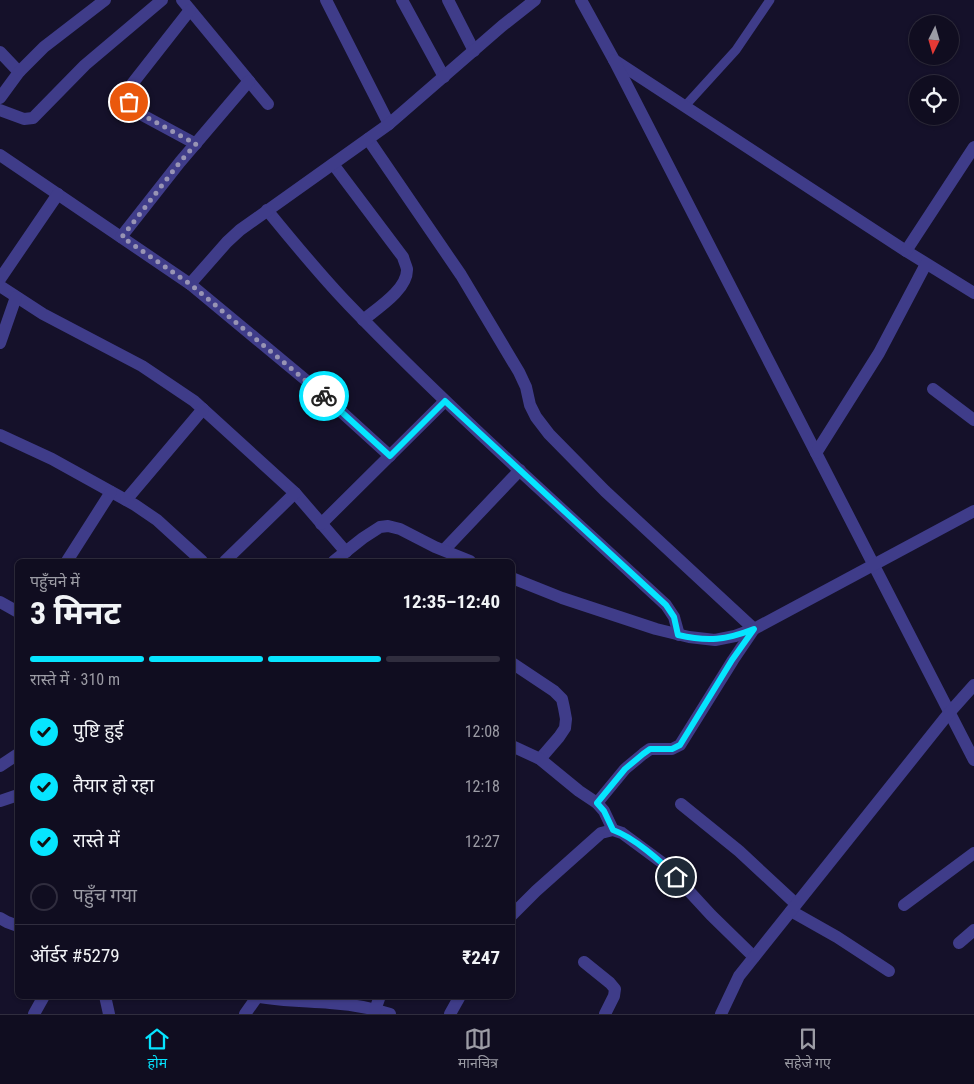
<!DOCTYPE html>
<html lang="hi">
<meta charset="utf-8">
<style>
body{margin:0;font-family:"Roboto Condensed","Noto Sans Devanagari",sans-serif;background:#191629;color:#f1f3f6;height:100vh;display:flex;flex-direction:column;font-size:19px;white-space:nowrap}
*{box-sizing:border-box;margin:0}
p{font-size:16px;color:#9c9ca5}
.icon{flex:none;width:28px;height:28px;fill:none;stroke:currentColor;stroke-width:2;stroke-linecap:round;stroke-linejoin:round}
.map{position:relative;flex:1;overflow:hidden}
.drawer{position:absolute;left:15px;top:559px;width:500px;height:440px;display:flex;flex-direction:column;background:#100d20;border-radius:8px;box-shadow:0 1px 4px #0004,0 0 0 1px #302d3e}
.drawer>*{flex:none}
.needle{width:32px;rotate:185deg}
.controls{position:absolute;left:909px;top:15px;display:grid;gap:10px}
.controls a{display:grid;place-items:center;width:50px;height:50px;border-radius:50%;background:#100d20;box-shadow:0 1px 4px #0004,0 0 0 1px #302d3e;font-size:25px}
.pin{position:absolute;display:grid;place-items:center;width:42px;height:42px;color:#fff;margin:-21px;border:2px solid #fff;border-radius:50%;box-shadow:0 1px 5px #0007}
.courier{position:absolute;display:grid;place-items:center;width:50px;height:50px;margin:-25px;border:4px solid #06e5ff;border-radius:50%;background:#fff;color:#222;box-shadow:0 1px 6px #0007}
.head em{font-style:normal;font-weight:700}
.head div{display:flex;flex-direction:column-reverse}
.head{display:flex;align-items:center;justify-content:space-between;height:85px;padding:0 15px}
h1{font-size:32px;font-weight:700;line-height:38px}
.bar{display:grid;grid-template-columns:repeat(4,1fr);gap:8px 5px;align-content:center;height:60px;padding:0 15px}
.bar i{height:6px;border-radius:4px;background:#302d3e}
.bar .active{background:#06e5ff}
.bar p{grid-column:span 4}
.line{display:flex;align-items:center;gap:12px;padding:0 15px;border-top:1px solid #302d3e}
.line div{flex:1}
ol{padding:0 15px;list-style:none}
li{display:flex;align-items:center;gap:15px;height:55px}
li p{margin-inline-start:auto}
li .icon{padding:5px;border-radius:50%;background:#06e5ff;color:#111;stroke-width:4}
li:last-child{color:#9c9ca5}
li i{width:28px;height:28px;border:2px solid #302d3e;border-radius:50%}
.tab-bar{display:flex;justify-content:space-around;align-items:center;height:70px;border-top:1px solid #302d3e;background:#100d20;font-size:14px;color:#9c9ca5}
.tab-bar a{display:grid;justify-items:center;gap:2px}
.tab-bar .active{color:#06e5ff}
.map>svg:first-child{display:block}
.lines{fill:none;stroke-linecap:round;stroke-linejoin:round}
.service{stroke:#3f3c89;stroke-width:9}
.minor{stroke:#3f3c89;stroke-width:12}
.tertiary{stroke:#3f3c89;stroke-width:12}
.done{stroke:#9894b4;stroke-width:5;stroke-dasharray:0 9}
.route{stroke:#06e5ff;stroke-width:6}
</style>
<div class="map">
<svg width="974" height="1014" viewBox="0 0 974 1014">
<rect width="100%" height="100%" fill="#15112a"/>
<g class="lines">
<!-- service -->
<path class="service" d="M 685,106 L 736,50 L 770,0"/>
<!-- minor -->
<g class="minor">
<path d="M 182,0 L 268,104"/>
<path d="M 326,0 L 389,124"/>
<path d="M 402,0 L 444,77"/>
<path d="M 448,0 L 474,51"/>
<path d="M 581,0 L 614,60 L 906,251 L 974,293"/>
<path d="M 190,10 L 132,84 C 129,95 128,99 133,110 L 196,144"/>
<path d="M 0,52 L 19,72"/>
<path d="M 614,60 L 974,760"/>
<path d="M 0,98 L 19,72 L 44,47 L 105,0"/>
<path d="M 0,110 L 24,119 L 33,118 L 85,65 L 162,0"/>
<path d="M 368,139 L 461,275 L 519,372 L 526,387 L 530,405 L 536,417 L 549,434 L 605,491 L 754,629 L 733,660 L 680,745 L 672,749 L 650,749 L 643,754 L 625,769 L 597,803"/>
<path d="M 0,155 L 190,284 L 313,386 L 390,456"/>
<path d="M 333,164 L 403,257 C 404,261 406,265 407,269 C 408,289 378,308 363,320"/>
<path d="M 267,210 C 294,243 320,275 349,305 C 450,410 559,506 666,605 L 674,617 L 679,635"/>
<path d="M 121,237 L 180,162 L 249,81"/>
<path d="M 906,251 L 974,147"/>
<path d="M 0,279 L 58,194"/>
<path d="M 190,284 L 227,242 L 240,230 L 389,124 L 502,26 L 535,0"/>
<path d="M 0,286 L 43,314 L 142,366 L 194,401 L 295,493 L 346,552"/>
<path d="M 0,343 L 16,297"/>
<path d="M 933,389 L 974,420"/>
<path d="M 0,435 L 52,459 L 135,505 L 157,520 L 202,561"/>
<path d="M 816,453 L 879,353 L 926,264"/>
<path d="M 126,500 L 203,409"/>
<path d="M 321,524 L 445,401"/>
<path d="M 444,550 L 520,470"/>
<path d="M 67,561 L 111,492"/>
<path d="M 225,561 L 295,493"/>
<path d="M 334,561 L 363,538 L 380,527 L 388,526 L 400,529 L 435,547 L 470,561"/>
<path d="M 512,578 L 562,598 L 656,629 L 689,637 L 715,640 L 735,636 L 754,629 L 974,511"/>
<path d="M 0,602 L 18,612"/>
<path d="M 512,663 L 554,691 L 562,699 L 564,708 L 566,719 L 565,728 L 559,737 L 540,759"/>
<path d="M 512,746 L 540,759 L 579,791 L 597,803 L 604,811 L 613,830"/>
<path d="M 0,766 L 18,754"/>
<path d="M 0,801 L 18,795"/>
<path d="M 681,804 L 739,851 L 796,904"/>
<path d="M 904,905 L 974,853"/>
<path d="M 791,911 L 837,937 L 889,971"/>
<path d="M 512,915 L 536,891 L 601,833 L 613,830 L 622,833 L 664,864 L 711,915 L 754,957"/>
<path d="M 0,918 L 7,922 L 18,926"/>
<path d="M 959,943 L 974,930"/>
<path d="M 584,962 L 610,983 L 615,989 L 614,996 L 605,1014"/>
<path d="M 105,996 L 109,1014"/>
<path d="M 253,996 C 278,1001 304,1001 330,1003 C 350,1004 371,1008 390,1014"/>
<path d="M 375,1010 L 380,996"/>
<path d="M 34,1014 L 44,996"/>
<path d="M 245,1014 L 257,997"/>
<path d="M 450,1014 L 460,996"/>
</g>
<!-- tertiary -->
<path class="tertiary" d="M 721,1014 L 739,976 L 949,713 L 974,685"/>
</g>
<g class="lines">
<!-- done -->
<path class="done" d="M 129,102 L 133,110 L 196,144 L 180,162 L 122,237 L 190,284 L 324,396"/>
<!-- route -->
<path class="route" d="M 324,396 L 390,456 L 445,401 L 666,605 L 674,617 L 678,635 C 708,642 726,640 754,629 L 732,660 L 680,745 L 672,749 L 650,749 L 643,754 L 625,769 L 597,803 L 604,811 L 613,830 C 633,837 661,861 676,877"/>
</g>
</svg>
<div class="controls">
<a><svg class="needle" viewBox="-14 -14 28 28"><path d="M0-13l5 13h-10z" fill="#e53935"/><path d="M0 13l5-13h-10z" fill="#9c9ca5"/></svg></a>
<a><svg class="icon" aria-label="locate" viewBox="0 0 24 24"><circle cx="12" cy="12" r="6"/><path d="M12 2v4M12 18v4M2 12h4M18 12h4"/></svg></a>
</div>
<div class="pin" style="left:129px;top:102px;background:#ea580c"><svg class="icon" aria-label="bag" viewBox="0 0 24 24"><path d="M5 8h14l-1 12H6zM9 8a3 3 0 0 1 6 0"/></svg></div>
<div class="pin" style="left:676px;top:877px;background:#1f2937"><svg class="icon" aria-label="home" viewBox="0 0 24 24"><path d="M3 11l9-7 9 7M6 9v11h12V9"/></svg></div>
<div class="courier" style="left:324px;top:396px"><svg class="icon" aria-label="bike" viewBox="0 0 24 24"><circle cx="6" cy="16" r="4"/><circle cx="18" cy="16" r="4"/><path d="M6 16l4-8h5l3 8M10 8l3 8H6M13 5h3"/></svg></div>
<section class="drawer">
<div class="head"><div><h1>3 मिनट</h1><p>पहुँचने में</p></div><em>12:35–12:40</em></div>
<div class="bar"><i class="active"></i><i class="active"></i><i class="active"></i><i></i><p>रास्ते में · 310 m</p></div>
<ol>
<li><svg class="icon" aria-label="check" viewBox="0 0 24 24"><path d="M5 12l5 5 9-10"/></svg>पुष्टि हुई<p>12:08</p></li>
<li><svg class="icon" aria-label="check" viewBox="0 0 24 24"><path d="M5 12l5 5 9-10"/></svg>तैयार हो रहा<p>12:18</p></li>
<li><svg class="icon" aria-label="check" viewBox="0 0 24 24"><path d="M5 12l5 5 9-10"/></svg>रास्ते में<p>12:27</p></li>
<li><i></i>पहुँच गया</li>
</ol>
<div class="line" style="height:65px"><div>ऑर्डर #5279</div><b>₹247</b></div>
</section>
</div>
<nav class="tab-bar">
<a class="active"><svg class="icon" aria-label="home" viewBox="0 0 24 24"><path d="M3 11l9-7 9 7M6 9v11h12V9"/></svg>होम</a>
<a><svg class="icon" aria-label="map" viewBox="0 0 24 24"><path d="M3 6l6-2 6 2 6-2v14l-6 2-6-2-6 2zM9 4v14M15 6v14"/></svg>मानचित्र</a>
<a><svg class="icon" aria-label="saved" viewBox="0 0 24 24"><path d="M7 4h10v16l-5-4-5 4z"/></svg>सहेजे गए</a>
</nav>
